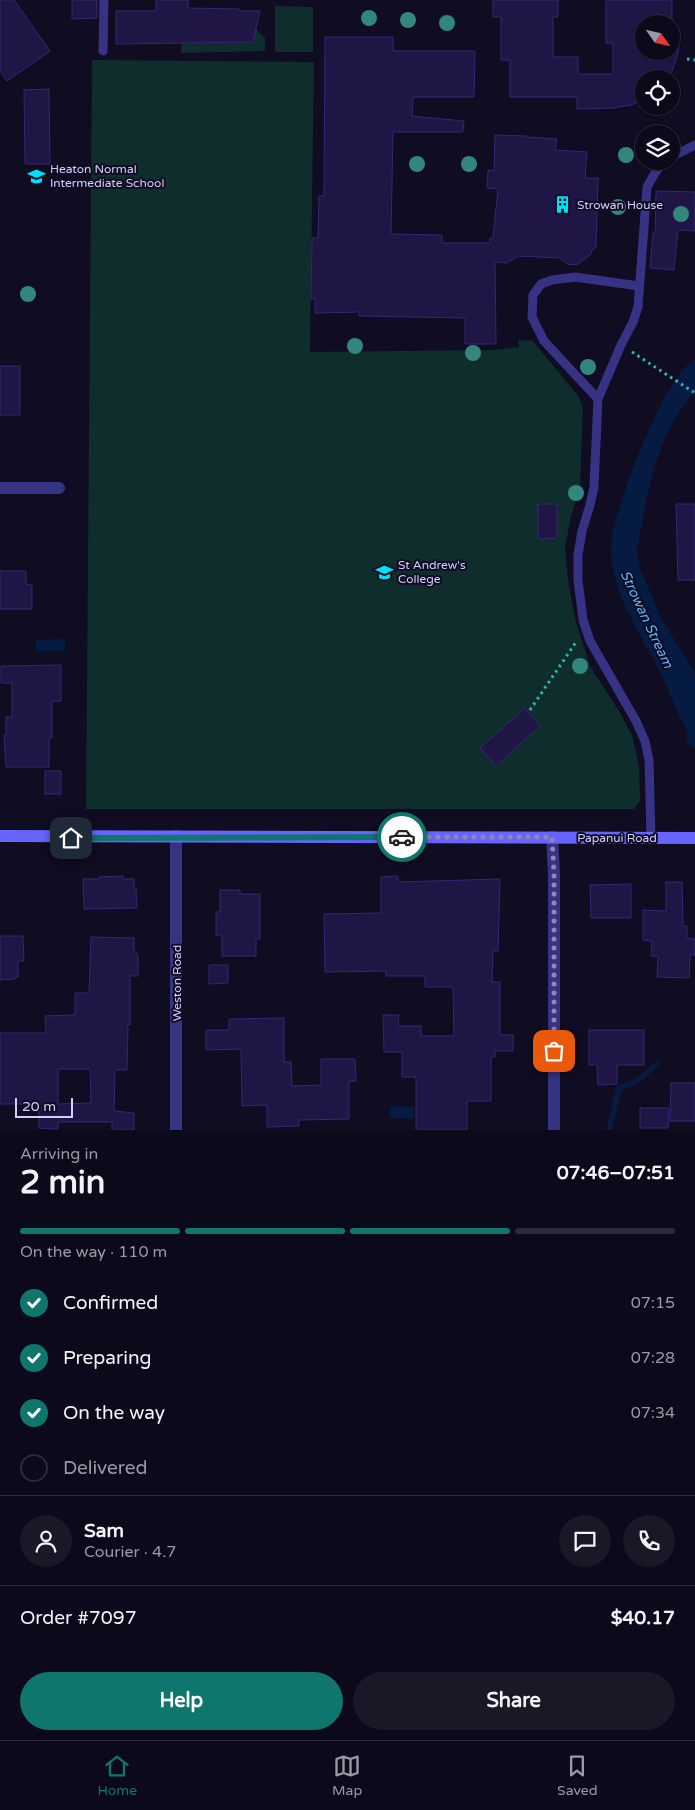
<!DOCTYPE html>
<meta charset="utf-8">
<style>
body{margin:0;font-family:"Varela Round",sans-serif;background:#1a1727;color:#f1f3f6;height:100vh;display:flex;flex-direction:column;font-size:19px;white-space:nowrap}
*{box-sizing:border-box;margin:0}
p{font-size:16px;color:#9a9aa2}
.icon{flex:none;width:28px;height:28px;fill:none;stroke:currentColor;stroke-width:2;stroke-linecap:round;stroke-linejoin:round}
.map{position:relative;height:1130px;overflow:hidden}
.details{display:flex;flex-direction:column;background:#0c091a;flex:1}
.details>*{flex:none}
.needle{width:32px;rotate:124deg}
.controls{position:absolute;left:635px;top:15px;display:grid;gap:10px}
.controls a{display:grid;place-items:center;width:45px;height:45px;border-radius:50%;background:#0c091a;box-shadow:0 1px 4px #0004,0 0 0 1px #2c2a39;font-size:25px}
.scale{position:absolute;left:15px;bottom:12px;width:58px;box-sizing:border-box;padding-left:5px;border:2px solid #d3cdff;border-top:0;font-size:14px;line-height:18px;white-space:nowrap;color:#d3cdff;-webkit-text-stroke:4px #100c22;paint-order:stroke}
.pin{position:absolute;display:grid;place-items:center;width:42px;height:42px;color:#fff;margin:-21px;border-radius:10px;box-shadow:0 2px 8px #0006}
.courier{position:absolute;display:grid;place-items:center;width:50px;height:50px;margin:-25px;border:4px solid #0f766e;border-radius:50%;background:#fff;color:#222;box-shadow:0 1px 6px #0007}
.overview em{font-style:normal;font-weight:800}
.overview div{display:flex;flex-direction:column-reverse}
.overview{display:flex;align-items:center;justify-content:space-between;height:85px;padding:0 20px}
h1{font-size:32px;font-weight:800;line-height:38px}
.bar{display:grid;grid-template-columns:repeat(4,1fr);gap:8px 5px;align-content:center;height:60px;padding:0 20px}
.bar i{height:6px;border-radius:4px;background:#2c2a39}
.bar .active{background:#0f766e}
.bar p{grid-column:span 4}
.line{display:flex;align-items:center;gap:12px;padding:0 20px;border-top:1px solid #2c2a39}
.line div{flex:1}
.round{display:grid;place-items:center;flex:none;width:52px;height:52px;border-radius:26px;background:#1a1727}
ol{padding:0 20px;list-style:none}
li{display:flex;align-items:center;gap:15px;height:55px}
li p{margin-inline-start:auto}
li .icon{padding:5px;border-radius:50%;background:#0f766e;color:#fff;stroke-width:4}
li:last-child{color:#9a9aa2}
li i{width:28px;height:28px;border:2px solid #2c2a39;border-radius:50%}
.cta{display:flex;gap:10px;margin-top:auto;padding:10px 20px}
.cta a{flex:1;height:58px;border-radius:30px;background:#0f766e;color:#fff;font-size:20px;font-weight:800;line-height:58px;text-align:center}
.cta a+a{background:#1a1727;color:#f1f3f6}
.dock{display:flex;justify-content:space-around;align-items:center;height:70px;border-top:1px solid #2c2a39;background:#0c091a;font-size:14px;color:#9a9aa2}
.dock a{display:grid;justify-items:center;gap:2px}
.dock .active{color:#0f766e}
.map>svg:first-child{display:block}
.green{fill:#0e2d2c}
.water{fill:#051b42}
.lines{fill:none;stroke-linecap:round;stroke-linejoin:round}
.stream{stroke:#051b42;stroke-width:5.5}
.building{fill:#201645;stroke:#352673;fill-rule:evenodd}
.path{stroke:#24bcb3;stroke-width:3;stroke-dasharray:2.5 4;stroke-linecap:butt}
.service{stroke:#363385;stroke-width:9}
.minor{stroke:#363385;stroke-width:12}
.secondary{stroke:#6864ff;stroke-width:12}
.tree{fill:#33867b}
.done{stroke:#8f89b2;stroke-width:5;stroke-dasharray:0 9}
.route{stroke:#0f766e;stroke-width:6}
.labels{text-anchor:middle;stroke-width:4;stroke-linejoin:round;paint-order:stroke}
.poi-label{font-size:12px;fill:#d3cdff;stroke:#100c22;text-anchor:start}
.street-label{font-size:12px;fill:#d3cdff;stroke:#100c22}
.water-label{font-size:14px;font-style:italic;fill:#5bb3ff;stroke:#100c22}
</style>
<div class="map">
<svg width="695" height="1130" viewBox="0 0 695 1130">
<rect width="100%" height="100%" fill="#100c22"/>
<!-- green -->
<g class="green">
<path d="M 275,6 L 313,7 L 313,52 L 275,52 Z"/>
<path d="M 256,29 L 265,38 L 265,51 L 181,53 L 181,43 L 252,42 Z"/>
<path d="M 92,60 L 314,62 L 310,352 L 492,350 L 519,347 L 518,340 L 533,341 L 579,397 L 583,408 L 580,488 L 571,516 L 565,548 L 568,580 L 575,618 L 590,666 L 619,711 L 632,735 L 639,766 L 640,801 L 634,809 L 86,809 Z"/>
</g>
<!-- water -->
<g class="water">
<path d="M 695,359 L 695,390 L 674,420 L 664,440 L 656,462 L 648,492 L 637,550 L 639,566 L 661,618 L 695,673 L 695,749 L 687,742 L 687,732 C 678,714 671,695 662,676 C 642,635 609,592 611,543 C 612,531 616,518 620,506 C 627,483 635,461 645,439 C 656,414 672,376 695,359 Z"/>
<path d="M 65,639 L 65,651 L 36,651 L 36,640 Z"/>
<path d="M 390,1106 L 414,1107 L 413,1119 L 389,1118 Z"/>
</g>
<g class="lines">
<!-- stream -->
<path class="stream" d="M 609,1130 L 619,1088 L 637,1081 L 657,1064"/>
</g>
<!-- building -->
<g class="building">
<path d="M 0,0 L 14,0 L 50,51 L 7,81 L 0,71 Z"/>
<path d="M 72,0 L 97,0 L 97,18 L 72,19 Z"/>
<path d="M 156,0 L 188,0 L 188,8 L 239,9 L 240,11 L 260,11 L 253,42 L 116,44 L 116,11 L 156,11 Z"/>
<path d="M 493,0 L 558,0 L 558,17 L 553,17 L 553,57 L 578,57 L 578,74 L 613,74 L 613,43 L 606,43 L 606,0 L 672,0 L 672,43 L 679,43 L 678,54 L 672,71 L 666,79 L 644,79 L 644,99 L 631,105 L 613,108 L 577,109 L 577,97 L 510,97 L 510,60 L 501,60 L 501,17 L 493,17 ZM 644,24 L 671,24 L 671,51 L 644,51 Z"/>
<path d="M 325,37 L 393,37 L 393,51 L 475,51 L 474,97 L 413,97 L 412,116 L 464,121 L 463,132 L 393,132 L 391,234 L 442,235 L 442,243 L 490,243 L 490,238 L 493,238 L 498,189 L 487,188 L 488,170 L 494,171 L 495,135 L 527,136 L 527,137 L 557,139 L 555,150 L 587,152 L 585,178 L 598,178 L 596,247 L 592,251 L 591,254 L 577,265 L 567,264 L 560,258 L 518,256 L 507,263 L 495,262 L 496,344 L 465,344 L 465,318 L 359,316 L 359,312 L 315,313 L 315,299 L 311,299 L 312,238 L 318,238 L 319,196 L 324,196 Z"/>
<path d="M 49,89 L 50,164 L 25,164 L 24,90 Z"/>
<path d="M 656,191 L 695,192 L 695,231 L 678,230 L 674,270 L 650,268 L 653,233 L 655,233 Z"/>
<rect x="0" y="366" width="20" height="49"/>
<path d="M 538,504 L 557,504 L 557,538 L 538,539 Z"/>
<path d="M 676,504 L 695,504 L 695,580 L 678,580 Z"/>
<path d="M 0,571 L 26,571 L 26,584 L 32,585 L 32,609 L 0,609 Z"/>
<path d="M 61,665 L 61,701 L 52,701 L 52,738 L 49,738 L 49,767 L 6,767 L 4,735 L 6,735 L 6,717 L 12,717 L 12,683 L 1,683 L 1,666 Z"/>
<path d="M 525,708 L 540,726 L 496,766 L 480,748 Z"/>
<rect x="45" y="771" width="16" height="23"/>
<path d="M 123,876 L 123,879 L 134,879 L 134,888 L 136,888 L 137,908 L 84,909 L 83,879 L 99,879 L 99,877 Z"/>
<path d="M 398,876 L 398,882 L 500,879 L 498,951 L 493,951 L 492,982 L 500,982 L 500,1035 L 513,1035 L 513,1051 L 495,1051 L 495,1057 L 491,1057 L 491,1101 L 467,1101 L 467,1130 L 416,1130 L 416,1077 L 402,1077 L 402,1052 L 384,1052 L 383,1015 L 399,1015 L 398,1026 L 421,1026 L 421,1036 L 454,1036 L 453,987 L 425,987 L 425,976 L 386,976 L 386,971 L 325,972 L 324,914 L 381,913 L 381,877 Z"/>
<path d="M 666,882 L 682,882 L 683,926 L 687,926 L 687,938 L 695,939 L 695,955 L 690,955 L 689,978 L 657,977 L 658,956 L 651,956 L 652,941 L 643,940 L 643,910 L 666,911 Z"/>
<path d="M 631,884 L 631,918 L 591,918 L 590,885 Z"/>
<path d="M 220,890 L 240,890 L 240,894 L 260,894 L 260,939 L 256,939 L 256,956 L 222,956 L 222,935 L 216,935 L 216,912 L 220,912 Z"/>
<path d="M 0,936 L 23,936 L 24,961 L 18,961 L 18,977 L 15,977 L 15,979 L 0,980 Z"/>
<path d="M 91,937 L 134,938 L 134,950 L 138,955 L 138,976 L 130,976 L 130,1025 L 128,1024 L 127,1070 L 115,1070 L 114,1111 L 134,1113 L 134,1130 L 112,1130 L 112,1122 L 58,1122 L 58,1129 L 39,1128 L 39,1104 L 0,1104 L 0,1033 L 46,1033 L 45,1016 L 75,1015 L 75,993 L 89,993 ZM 58,1069 L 90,1069 L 91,1103 L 58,1104 Z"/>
<path d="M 209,965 L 228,965 L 228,983 L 209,984 Z"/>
<path d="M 284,1018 L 284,1062 L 291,1062 L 292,1086 L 321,1085 L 321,1059 L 355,1059 L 356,1081 L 349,1081 L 349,1119 L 299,1120 L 299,1126 L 267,1127 L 267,1105 L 242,1106 L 241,1049 L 206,1050 L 206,1030 L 229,1030 L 229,1019 Z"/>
<path d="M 589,1030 L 644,1030 L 644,1065 L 617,1065 L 617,1084 L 598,1085 L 597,1065 L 589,1065 Z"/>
<path d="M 671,1083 L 695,1083 L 695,1121 L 670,1121 Z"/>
<path d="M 640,1108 L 669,1108 L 668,1128 L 640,1128 Z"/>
</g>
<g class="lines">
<!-- path -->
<g class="path">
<path d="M 687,59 L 695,60"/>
<path d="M 632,352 L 695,393"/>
<path d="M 530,710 L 576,642"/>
</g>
<!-- service -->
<g class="service">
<path d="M 103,51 L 104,0"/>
<path d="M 671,157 L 695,145"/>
<path d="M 598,399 L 544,341 L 532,317 L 533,295 L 541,284 L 552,280 L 575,277 L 639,286"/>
<path d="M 651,838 L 649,760 L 645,741 L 636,721 L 590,641 L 583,620 L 578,580 L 578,555 L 582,531 L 590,505 L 594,487 L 598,399 L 621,345 L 633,322 L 638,307 L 647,187 L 655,173 L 664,161"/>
</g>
<!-- minor -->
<g class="minor">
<path d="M 0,488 L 59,488"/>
<path d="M 552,837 L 554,873 L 554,1130"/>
<path d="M 176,1130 L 176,836"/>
</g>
<!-- secondary -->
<path class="secondary" d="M 0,836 L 695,838"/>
</g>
<!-- trees -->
<g class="tree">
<circle cx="369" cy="18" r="8"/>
<circle cx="408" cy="20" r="8"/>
<circle cx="447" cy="23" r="8"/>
<circle cx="626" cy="155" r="8"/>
<circle cx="417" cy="164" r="8"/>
<circle cx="469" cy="164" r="8"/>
<circle cx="618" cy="207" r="8"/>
<circle cx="681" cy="214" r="8"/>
<circle cx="28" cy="294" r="8"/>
<circle cx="355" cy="346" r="8"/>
<circle cx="473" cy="353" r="8"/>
<circle cx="588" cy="367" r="8"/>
<circle cx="576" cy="493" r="8"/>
<circle cx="580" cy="666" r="8"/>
</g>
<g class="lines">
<!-- done -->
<path class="done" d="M 402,837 L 552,837 L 554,873 L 554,1051"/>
<!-- route -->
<path class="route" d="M 71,838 L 402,837"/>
</g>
<!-- icons -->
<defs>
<symbol id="school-bare" viewBox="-9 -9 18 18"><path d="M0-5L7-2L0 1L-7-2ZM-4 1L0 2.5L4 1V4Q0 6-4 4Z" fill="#00dff8" stroke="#100c22" stroke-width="2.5" paint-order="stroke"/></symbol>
<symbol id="building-bare" viewBox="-9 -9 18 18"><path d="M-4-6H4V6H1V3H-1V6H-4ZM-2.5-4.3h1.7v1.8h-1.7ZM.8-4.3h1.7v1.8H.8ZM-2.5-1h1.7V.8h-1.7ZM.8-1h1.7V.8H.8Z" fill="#00dff8" stroke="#100c22" stroke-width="2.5" paint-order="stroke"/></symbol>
</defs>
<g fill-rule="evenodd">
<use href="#school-bare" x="24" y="164" width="25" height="25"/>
<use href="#building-bare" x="550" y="192" width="25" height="25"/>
<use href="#school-bare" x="372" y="560" width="25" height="25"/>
</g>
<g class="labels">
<!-- poi labels -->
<g class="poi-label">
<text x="50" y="173">Heaton Normal<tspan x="50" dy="14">Intermediate School</tspan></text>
<text x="577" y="209">Strowan House</text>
<text x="398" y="569">St Andrew's<tspan x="398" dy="14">College</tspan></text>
</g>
<!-- street labels -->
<g class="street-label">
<text x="617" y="842">Papanui Road</text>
<text transform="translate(177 983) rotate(-90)" y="4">Weston Road</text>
</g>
<!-- water labels -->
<g class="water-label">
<text transform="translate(647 619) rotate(65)" y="5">Strowan Stream</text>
</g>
</g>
</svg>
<div class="controls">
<a><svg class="needle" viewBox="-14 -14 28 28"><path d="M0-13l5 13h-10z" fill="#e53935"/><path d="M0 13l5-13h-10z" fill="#9a9aa2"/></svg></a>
<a><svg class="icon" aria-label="locate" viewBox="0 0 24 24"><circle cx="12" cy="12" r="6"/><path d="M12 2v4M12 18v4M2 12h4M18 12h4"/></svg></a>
<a><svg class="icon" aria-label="layers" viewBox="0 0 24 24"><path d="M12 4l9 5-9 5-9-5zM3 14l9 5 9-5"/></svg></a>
</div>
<div class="scale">20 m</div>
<div class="pin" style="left:554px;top:1051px;background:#ea580c"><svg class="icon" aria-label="bag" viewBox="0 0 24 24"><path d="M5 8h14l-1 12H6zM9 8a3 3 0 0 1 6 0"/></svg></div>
<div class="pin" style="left:71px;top:838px;background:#1f2937"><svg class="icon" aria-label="home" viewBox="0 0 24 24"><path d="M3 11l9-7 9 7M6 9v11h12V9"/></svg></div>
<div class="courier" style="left:402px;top:837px"><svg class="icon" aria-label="car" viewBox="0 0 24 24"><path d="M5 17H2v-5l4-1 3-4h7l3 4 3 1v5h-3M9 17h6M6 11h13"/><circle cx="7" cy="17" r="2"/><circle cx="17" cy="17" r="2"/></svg></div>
</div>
<section class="details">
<div class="overview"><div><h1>2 min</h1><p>Arriving in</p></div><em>07:46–07:51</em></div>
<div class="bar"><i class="active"></i><i class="active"></i><i class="active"></i><i></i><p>On the way · 110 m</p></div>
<ol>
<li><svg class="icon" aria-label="check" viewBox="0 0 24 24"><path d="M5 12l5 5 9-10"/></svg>Confirmed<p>07:15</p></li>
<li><svg class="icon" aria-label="check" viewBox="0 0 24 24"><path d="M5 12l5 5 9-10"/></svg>Preparing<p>07:28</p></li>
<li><svg class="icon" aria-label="check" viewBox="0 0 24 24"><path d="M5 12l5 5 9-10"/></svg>On the way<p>07:34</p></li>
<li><i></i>Delivered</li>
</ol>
<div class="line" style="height:90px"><a class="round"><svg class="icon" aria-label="person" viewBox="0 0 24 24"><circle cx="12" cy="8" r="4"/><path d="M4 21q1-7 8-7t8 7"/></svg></a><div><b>Sam</b><p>Courier · 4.7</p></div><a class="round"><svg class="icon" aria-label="chat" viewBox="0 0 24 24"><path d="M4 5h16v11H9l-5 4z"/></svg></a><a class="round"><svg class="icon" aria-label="phone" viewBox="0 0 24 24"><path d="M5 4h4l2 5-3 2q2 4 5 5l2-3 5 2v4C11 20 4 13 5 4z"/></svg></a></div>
<div class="line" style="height:65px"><div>Order #7097</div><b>$40.17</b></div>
<div class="cta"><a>Help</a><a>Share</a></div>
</section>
<nav class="dock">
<a class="active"><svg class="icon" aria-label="home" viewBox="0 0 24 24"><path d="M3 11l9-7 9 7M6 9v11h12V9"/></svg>Home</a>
<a><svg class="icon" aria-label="map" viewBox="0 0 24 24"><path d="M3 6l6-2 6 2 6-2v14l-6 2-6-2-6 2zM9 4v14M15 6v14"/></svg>Map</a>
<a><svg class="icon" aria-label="saved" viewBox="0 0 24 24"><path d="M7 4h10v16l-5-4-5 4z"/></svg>Saved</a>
</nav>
